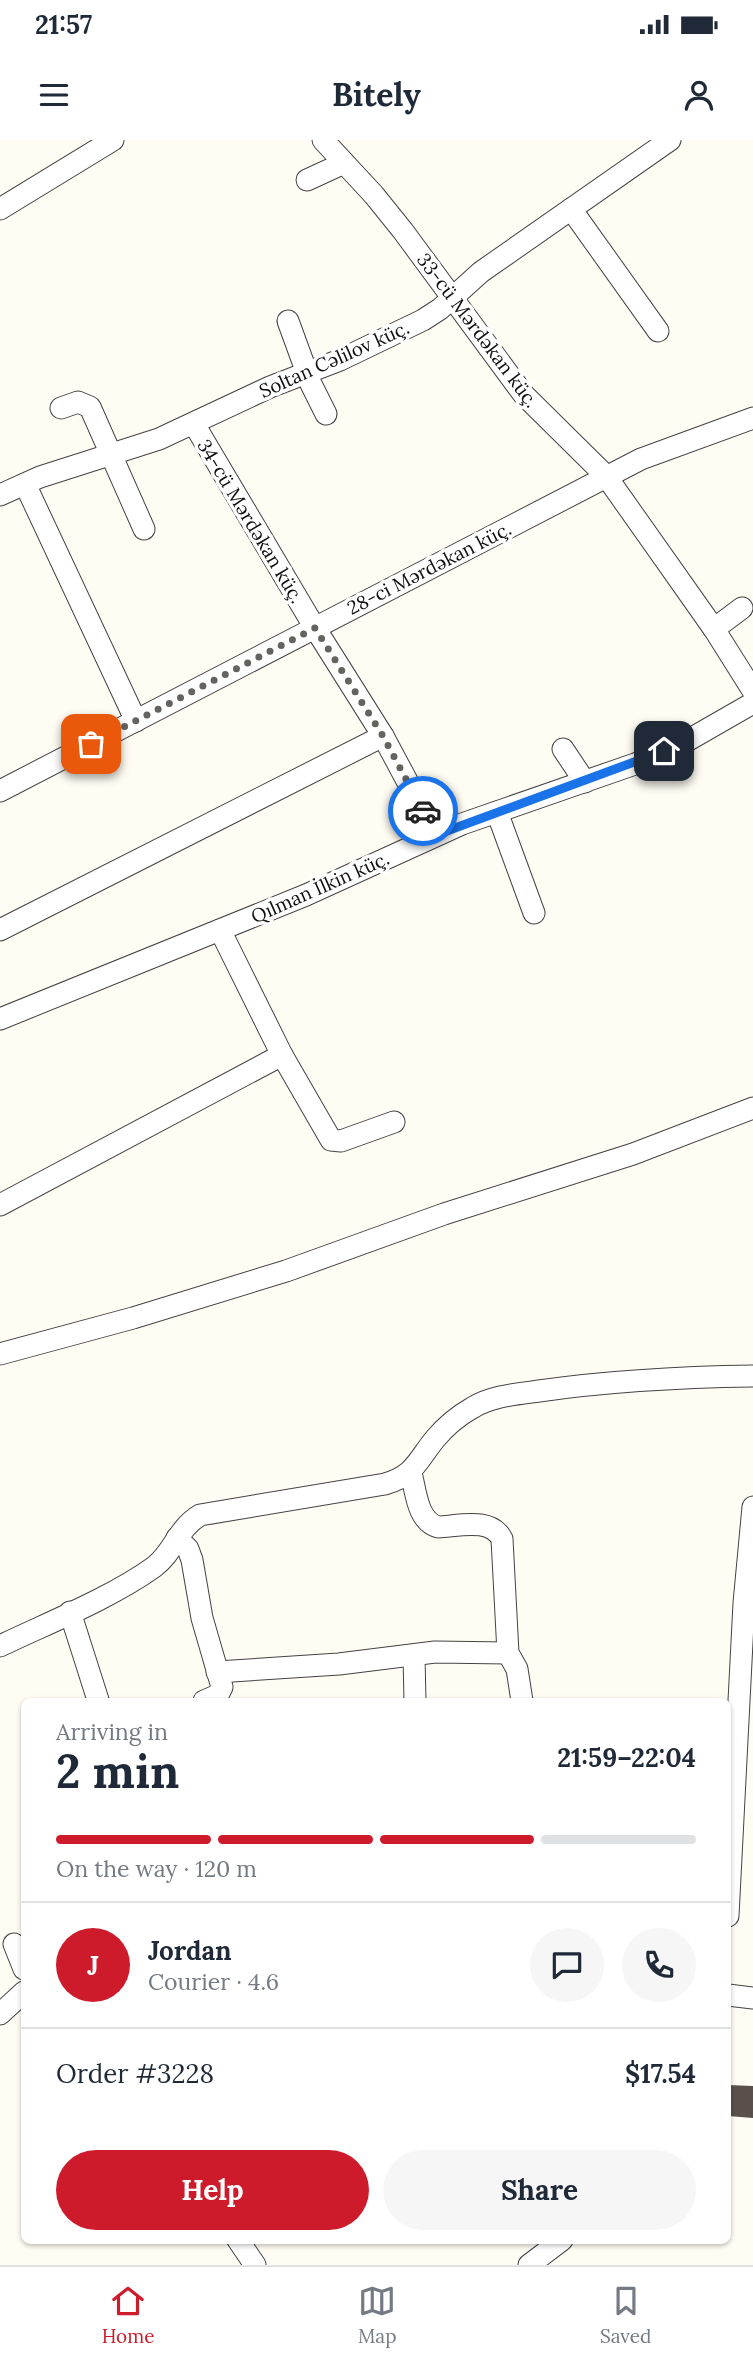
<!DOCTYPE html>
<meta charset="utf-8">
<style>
body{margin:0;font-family:Lora,serif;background:#f6f6f7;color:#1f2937;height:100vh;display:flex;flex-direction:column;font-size:26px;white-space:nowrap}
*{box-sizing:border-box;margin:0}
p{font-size:23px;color:#747a83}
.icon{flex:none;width:38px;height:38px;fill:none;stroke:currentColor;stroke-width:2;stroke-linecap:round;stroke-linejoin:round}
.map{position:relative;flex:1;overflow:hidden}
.sheet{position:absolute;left:21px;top:1558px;width:710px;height:546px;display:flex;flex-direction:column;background:#fff;border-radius:10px;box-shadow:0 2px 5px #0004}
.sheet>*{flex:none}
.pin{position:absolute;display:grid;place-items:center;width:60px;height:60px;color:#fff;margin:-30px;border-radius:14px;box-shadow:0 4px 10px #0006}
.courier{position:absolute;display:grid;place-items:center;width:70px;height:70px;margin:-35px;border:5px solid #1a73e8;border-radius:50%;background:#fff;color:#222;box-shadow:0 2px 9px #0007}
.headline em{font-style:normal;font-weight:800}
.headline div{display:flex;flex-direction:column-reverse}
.headline{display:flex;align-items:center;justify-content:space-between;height:119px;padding:0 35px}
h1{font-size:46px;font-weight:800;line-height:52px}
.bar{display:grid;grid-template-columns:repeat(4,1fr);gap:10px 7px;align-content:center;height:84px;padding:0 35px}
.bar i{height:9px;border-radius:5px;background:#e0e1e3}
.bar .current{background:#ce1b2b}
.bar p{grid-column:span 4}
.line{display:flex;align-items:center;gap:18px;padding:0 35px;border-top:2px solid #e0e1e3}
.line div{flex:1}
.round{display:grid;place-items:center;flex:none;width:74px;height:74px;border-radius:37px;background:#f6f6f7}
.primary-button{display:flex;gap:14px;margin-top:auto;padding:14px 35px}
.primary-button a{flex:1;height:80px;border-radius:42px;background:#ce1b2b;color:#fff;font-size:28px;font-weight:800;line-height:80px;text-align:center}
.primary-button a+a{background:#f6f6f7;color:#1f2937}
.status{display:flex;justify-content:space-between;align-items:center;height:49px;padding:0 35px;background:#fff;direction:ltr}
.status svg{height:19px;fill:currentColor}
header{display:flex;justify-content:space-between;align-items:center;height:91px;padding:0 35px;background:#fff;font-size:32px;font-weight:800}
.dock{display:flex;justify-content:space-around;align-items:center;height:98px;border-top:2px solid #e0e1e3;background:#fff;font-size:19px;color:#747a83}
.dock a{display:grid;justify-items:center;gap:4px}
.dock .current{color:#ce1b2b}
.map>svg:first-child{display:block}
.building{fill:#5a504b}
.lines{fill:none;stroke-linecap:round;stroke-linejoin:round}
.minor-casing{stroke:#434343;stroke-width:23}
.minor{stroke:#fff;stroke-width:21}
.done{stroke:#64635f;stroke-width:7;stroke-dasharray:0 12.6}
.route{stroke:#1a73e8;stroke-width:9}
.labels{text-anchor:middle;stroke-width:7;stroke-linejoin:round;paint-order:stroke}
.street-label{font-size:19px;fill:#101010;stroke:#fff}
</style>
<div class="status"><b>21:57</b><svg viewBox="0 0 49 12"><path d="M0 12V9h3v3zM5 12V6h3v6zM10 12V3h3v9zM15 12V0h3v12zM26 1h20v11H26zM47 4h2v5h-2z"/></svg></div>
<header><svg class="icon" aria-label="menu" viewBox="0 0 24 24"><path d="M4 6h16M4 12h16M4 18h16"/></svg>Bitely<svg class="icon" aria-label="person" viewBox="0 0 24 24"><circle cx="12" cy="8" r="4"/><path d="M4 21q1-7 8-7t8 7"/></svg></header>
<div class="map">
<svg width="753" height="2125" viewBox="0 0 753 2125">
<rect width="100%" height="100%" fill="#fffcf3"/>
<!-- building -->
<path class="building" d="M 728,1945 L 753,1946 L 753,1978 L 728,1976 Z"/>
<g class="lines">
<defs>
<g id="minor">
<path d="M 323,0 L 374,55 L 403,91 L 524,255 L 606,336 L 714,489 L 753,551"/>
<path d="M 307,40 L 344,23"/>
<path d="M 0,69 L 113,0"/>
<path d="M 571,69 L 658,191"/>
<path d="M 288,181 L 311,244 L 326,274"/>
<path d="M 61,268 L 78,262 L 90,267 L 144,389"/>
<path d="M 194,284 L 315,488 L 383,596 L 436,695"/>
<path d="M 25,344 L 136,581"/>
<path d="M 0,355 L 40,337 L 159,299 L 270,247 L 340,220 L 423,180 L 440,169 L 481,132 L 670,0"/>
<path d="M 714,489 L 742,468"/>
<path d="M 563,609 L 585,642"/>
<path d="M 0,651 L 641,319 L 753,278"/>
<path d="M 497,672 L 534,773"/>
<path d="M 0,790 L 383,596"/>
<path d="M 220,790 L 282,915 L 331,1000 L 341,1001 L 394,982"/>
<path d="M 0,879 L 306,755 L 462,684 L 635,624 L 685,602 L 753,563"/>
<path d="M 0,1065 L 282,915"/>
<path d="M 0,1214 L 133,1178 L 286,1131 L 444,1074 L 633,1014 L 753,968"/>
<path d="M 411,1333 C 416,1351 417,1381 438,1387 C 459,1386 491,1377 502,1399 L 508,1513 L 517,1529 L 522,1561"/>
<path d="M 177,1398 L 188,1409 L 192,1420 L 202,1478 L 222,1547 L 218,1555 L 204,1561"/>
<path d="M 70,1472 L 98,1560"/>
<path d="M 0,1506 C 48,1483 111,1458 154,1427 C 174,1412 177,1389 200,1375 L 385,1344 C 415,1335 417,1321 435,1299 C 445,1287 458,1276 472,1268 C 491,1256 517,1254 539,1251 C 609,1241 682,1237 753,1236"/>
<path d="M 414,1516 L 415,1561"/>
<path d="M 217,1532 L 339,1524 L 435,1512 L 508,1513"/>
<path d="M 728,1776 L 744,1463 L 753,1367"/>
<path d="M 14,1804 L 24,1829"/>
<path d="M 728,1855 L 753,1858"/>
<path d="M 0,1874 L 24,1852"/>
<path d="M 238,2100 L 255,2125"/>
<path d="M 529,2125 L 562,2100"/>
</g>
</defs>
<!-- minor casing -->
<use href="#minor" class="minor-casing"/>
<!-- minor -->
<use href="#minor" class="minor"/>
</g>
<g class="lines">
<!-- done -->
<path class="done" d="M 91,604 L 315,488 L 383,596 L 423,671"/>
<!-- route -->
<path class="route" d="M 423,671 L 436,695 L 664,611"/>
</g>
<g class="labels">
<!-- street labels -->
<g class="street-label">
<text transform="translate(478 190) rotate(53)" y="7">33-cü Mərdəkan küç.</text>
<text transform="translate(334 219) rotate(-24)" y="7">Soltan Cəlilov küç.</text>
<text transform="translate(251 381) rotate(59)" y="7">34-cü Mərdəkan küç.</text>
<text transform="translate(429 428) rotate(-27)" y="7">28-ci Mərdəkan küç.</text>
<text transform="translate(320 747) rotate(-24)" y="7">Qılman İlkin küç.</text>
</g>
</g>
</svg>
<div class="pin" style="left:91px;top:604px;background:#ea580c"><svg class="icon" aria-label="bag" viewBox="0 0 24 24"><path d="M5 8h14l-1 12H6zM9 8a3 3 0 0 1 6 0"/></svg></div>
<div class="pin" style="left:664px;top:611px;background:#1f2937"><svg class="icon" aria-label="home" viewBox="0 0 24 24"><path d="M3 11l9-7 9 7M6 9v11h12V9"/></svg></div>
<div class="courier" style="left:423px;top:671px"><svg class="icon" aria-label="car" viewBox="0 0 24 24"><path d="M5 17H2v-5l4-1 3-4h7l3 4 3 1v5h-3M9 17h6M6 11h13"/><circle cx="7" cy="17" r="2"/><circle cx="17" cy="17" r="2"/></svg></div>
<section class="sheet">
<div class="headline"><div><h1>2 min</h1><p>Arriving in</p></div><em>21:59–22:04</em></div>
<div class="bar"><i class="current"></i><i class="current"></i><i class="current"></i><i></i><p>On the way · 120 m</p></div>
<div class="line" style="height:126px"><b class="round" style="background:#ce1b2b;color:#fff">J</b><div><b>Jordan</b><p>Courier · 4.6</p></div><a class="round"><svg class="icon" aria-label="chat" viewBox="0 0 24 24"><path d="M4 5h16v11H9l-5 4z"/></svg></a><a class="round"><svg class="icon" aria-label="phone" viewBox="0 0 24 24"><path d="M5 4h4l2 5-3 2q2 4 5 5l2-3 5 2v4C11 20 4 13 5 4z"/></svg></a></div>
<div class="line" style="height:91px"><div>Order #3228</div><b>$17.54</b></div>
<div class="primary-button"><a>Help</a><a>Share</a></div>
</section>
</div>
<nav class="dock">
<a class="current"><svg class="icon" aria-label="home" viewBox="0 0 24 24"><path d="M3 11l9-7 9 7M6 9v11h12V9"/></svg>Home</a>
<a><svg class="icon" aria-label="map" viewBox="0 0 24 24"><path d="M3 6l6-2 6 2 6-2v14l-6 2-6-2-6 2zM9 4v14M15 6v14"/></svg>Map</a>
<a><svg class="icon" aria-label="saved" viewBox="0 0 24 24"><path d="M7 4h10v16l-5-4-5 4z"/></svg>Saved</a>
</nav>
